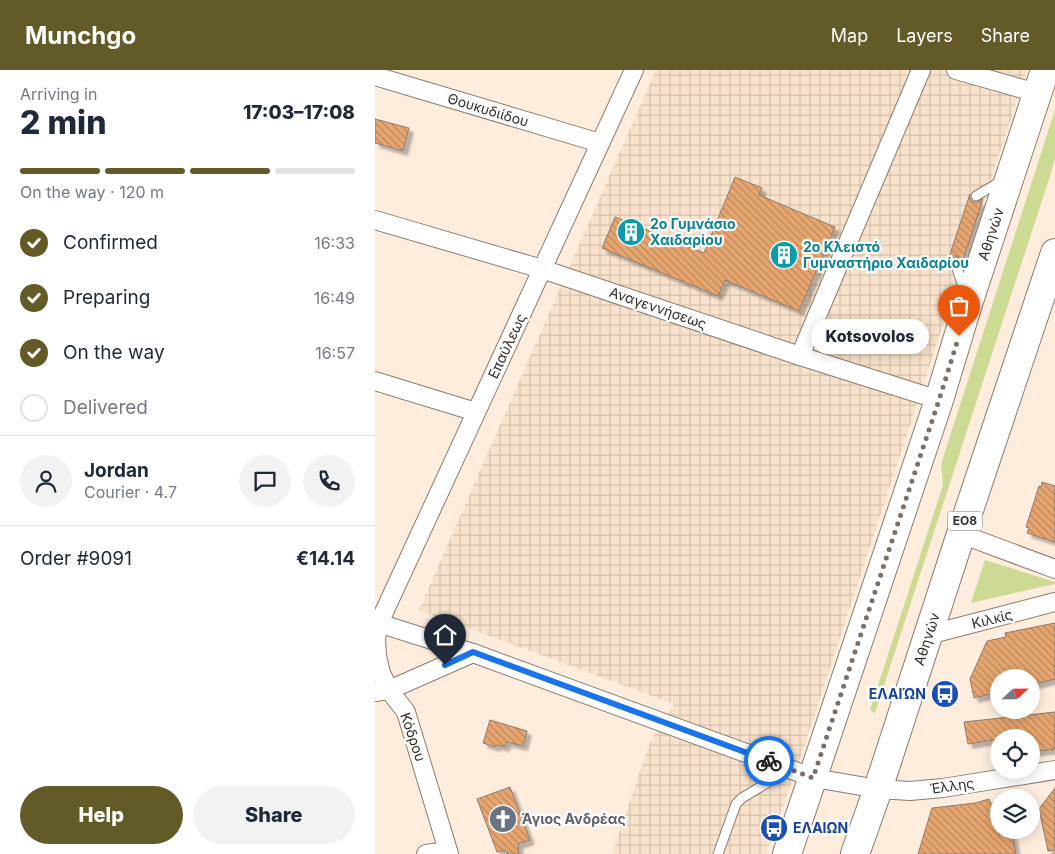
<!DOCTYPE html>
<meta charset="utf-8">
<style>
body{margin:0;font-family:Inter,sans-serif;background:#f2f2f3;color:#1f2937;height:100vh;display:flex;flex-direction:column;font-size:19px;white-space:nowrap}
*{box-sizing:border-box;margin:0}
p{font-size:16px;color:#747a83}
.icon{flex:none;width:28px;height:28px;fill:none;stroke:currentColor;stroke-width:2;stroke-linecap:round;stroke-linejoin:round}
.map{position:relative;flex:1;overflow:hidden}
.panel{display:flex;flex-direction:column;background:#fff;width:375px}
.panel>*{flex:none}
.needle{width:32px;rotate:68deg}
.controls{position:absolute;left:615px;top:599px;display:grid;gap:10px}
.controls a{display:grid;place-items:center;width:50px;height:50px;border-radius:50%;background:#fff;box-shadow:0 2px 12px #0003;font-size:25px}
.pin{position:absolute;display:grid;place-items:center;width:42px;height:42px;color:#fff;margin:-51px -21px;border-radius:50% 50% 50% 0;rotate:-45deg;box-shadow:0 0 5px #0007}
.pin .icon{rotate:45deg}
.courier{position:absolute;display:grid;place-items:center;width:50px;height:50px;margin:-25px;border:4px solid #1a73e8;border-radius:50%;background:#fff;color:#222;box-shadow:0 1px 6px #0007}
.bubble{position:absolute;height:35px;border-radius:18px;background:#fff;box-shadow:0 2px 12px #0003;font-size:16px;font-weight:800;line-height:35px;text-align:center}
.summary em{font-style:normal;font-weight:800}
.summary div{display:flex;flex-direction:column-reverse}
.summary{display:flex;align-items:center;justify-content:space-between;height:85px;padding:0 20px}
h1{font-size:32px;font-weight:800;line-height:38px}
.bar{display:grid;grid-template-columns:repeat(4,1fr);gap:8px 5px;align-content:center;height:60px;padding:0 20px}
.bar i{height:6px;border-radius:4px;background:#e0e1e3}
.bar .active{background:#625b27}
.bar p{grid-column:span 4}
.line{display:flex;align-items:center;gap:12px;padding:0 20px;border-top:1px solid #e0e1e3}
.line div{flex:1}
.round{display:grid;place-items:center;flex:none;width:52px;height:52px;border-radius:26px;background:#f2f2f3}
ol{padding:0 20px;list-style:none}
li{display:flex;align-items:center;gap:15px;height:55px}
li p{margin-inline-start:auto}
li .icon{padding:5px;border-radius:50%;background:#625b27;color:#fff;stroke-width:4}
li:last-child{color:#747a83}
li i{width:28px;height:28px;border:2px solid #e0e1e3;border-radius:50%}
.primary-button{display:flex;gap:10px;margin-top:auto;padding:10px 20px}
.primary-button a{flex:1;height:58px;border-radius:30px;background:#625b27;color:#fff;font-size:20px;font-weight:800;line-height:58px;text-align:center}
.primary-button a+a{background:#f2f2f3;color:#1f2937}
header{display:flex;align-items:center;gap:30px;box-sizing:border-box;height:70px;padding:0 25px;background:#625b27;color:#fff}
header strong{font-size:24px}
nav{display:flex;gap:28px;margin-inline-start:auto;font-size:18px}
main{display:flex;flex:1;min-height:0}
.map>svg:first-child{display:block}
.industrial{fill:url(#industrial-grid)}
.grass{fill:#cdda94}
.building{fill:url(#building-back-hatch);stroke:#8c7c6f;filter:url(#shadow)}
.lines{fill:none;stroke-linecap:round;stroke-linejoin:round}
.service-casing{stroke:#8b7c6e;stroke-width:11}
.minor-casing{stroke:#8b7c6e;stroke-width:20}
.trunk-casing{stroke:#8b7c6e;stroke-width:30}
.service{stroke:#fff;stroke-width:9}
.minor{stroke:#fff;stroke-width:18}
.trunk{stroke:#fff;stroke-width:28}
.done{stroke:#7a7067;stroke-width:5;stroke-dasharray:0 9}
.route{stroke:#1a73e8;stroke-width:6}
.labels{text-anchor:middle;stroke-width:4.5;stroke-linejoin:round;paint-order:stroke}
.shield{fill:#fdfdfd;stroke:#706b67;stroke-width:1}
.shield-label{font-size:12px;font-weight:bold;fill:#332d27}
.street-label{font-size:14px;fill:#332d27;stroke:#fdfdfd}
.culture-label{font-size:14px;font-weight:bold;fill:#0d838f;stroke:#fdfdfd;text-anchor:start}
.transit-label{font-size:14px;font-weight:bold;fill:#164399;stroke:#fdfdfd;text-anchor:end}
.worship-label{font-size:14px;font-weight:bold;fill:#5b616d;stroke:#fdfdfd;text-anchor:start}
</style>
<header>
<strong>Munchgo</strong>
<nav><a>Map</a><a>Layers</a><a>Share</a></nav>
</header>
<main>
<section class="panel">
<div class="summary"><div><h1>2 min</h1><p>Arriving in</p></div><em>17:03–17:08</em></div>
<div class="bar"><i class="active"></i><i class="active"></i><i class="active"></i><i></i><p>On the way · 120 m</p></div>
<ol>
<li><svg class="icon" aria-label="check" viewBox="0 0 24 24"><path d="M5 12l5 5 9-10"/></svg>Confirmed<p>16:33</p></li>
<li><svg class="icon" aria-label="check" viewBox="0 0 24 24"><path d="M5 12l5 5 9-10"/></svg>Preparing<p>16:49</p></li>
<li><svg class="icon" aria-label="check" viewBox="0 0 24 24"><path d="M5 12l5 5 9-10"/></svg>On the way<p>16:57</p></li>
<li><i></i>Delivered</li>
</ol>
<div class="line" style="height:90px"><a class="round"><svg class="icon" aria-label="person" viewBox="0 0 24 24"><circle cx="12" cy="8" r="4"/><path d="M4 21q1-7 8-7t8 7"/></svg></a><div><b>Jordan</b><p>Courier · 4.7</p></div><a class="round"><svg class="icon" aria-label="chat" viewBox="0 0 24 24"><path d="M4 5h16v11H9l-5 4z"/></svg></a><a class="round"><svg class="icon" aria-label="phone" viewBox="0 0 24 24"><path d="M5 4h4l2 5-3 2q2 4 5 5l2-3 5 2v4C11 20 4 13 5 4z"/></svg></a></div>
<div class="line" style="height:65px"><div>Order #9091</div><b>€14.14</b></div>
<div class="primary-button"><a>Help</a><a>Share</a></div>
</section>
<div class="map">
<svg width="680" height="784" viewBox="0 0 680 784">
<defs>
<pattern id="industrial-grid" width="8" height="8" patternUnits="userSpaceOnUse" patternTransform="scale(1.25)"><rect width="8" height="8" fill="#f8e2cc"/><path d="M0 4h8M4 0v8" fill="none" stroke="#d5c2af"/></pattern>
<pattern id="building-back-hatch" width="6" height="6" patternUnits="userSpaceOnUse" patternTransform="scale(1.25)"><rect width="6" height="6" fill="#e7a670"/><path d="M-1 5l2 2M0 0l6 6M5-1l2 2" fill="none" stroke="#bc885c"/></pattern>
<filter id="shadow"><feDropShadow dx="4.5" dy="4.5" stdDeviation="1" flood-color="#0004"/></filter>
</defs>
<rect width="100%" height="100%" fill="#feeddd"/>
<!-- industrial -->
<path class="industrial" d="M 281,0 L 652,0 L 427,683 L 391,784 L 237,784 L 275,672 L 299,634 L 44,540 Z"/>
<!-- grass -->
<g class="grass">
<path d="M 680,40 L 680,88 L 675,106 L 500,643 L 495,640 L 568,415 L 566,394 Z"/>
<path d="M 610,490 L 680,512 L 680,514 L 596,533 Z"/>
</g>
<!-- building -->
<g class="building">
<path d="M 0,49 L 34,58 L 28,81 L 0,73 Z"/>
<path d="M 360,107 L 387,118 L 384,125 L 460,157 L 424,241 L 350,210 L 343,226 L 227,178 L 240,147 L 329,183 Z"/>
<path d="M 595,124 L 595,129 L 598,132 L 602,132 L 608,129 L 587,193 L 582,186 L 578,186 L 574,190 L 573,190 Z"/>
<path d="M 667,412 L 680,416 L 680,472 L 652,463 L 654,458 L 651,457 L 664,416 L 666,417 Z"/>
<path d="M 680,553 L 680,609 L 656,615 L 656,608 L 624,608 L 624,622 L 599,628 L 595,609 L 612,571 L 631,567 L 630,563 Z"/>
<path d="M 680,642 L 680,679 L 656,682 L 656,668 L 624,668 L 624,669 L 593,674 L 589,652 Z"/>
<path d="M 115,650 L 152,661 L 148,676 L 131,672 L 130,677 L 122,675 L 120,677 L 108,673 Z"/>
<path d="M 135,717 L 155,770 L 143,774 L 144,784 L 134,784 L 130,780 L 122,782 L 102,729 Z"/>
<path d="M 680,718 L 680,780 L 673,781 L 664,739 Z"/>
<path d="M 614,729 L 616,734 L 624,731 L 624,765 L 637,763 L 641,784 L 543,784 L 557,738 L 600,733 Z"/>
</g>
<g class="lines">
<defs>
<g id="service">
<path d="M 601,126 L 626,111"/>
<path d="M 580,192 L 590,223"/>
<path d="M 343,784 L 361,734 L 367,728 L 415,699"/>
</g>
<g id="minor">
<path d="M 581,0 L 662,23"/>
<path d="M 0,6 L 225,73"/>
<path d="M 0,150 L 167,199 L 425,286 L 564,330"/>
<path d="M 425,286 L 546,0"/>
<path d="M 0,311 L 101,342"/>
<path d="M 586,464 L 680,499"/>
<path d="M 0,552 L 98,583 L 439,708 L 503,719 L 535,721 L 568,718 L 680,700"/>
<path d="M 553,565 L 680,532"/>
<path d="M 0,622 L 14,620 L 98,583"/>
<path d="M 51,784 L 73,781"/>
<path d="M 74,784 L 31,642 L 14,620 L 6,603 L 2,586 L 1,569 L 4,553 L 259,0"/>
</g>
<g id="trunk">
<path d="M 412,784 L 564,330 L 593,234 L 670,0"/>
<path d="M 480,784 L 503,719 L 586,464 L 680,183"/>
</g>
</defs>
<!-- service casing -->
<use href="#service" class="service-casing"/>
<!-- minor casing -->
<use href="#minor" class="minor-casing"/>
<!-- trunk casing -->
<use href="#trunk" class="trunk-casing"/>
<!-- service -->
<use href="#service" class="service"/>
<!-- minor -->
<use href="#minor" class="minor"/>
<!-- trunk -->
<use href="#trunk" class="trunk"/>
</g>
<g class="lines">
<!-- done -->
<path class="done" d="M 394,691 L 438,708 L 564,330 L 584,266"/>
<!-- route -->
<path class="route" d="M 70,595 L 98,582 L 394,691"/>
</g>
<!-- icons -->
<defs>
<symbol id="building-disc" viewBox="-11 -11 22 22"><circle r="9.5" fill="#0f9aa8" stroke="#fdfdfd"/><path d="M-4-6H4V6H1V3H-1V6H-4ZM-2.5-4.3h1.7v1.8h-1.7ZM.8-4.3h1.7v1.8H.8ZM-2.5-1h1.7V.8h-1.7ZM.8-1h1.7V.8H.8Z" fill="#fff"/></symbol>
<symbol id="bus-disc" viewBox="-11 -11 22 22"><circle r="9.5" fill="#1a4fb4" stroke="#fdfdfd"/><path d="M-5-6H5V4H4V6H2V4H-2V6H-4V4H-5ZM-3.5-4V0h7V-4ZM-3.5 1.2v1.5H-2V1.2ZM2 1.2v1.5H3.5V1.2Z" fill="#fff"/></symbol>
<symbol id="church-disc" viewBox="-11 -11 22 22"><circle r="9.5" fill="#6b7280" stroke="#fdfdfd"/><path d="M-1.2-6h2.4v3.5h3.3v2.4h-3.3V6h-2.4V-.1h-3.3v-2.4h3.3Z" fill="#fff"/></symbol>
</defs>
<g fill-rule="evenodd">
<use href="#building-disc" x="240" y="146" width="32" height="32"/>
<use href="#building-disc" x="393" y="169" width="32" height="32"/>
<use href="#bus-disc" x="554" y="608" width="32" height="32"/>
<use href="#church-disc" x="112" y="733" width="32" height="32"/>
<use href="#bus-disc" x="383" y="742" width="32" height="32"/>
</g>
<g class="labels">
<!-- shield labels -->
<rect class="shield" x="572.5" y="441.5" width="35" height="19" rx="4"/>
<g class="shield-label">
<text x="590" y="455">ΕΟ8</text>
</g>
<!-- street labels -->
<g class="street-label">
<text transform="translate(113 40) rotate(17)" y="5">Θουκυδιίδου</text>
<text transform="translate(616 164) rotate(-72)" y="5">Αθηνών</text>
<text transform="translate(283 238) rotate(19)" y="5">Αναγεννήσεως</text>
<text transform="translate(132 276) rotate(-65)" y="5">Επαύλεως</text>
<text transform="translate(617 549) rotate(-14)" y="5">Κιλκίς</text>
<text transform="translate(552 569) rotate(-72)" y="5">Αθηνών</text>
<text transform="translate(38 667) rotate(71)" y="5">Κόδρου</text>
<text transform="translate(577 716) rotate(-8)" y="5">Έλλης</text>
</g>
<!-- culture labels -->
<g class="culture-label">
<text x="275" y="159">2ο Γυμνάσιο<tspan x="275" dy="16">Χαιδαρίου</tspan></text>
<text x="428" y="182">2ο Κλειστό<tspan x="428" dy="16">Γυμναστήριο Χαιδαρίου</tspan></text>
</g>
<!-- transit labels -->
<g class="transit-label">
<text x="551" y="629">ΕΛΑΙΏΝ</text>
<text x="418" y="763" text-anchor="start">ΕΛΑΙΩΝ</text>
</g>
<!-- worship labels -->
<g class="worship-label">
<text x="147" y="754">Άγιος Ανδρέας</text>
</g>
</g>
</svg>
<div class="controls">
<a><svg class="needle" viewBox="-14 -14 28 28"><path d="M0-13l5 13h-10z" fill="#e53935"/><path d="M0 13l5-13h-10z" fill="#747a83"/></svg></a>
<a><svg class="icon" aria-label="locate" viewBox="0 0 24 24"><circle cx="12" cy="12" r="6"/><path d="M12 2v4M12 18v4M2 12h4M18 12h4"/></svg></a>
<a><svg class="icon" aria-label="layers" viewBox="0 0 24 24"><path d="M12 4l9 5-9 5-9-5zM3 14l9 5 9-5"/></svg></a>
</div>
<div class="pin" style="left:584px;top:266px;background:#ea580c"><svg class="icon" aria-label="bag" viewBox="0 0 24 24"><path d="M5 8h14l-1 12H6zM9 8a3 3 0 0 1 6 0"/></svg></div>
<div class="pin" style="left:70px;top:595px;background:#1f2937"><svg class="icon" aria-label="home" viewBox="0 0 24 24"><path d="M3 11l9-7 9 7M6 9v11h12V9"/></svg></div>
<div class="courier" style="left:394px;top:691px"><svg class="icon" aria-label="bike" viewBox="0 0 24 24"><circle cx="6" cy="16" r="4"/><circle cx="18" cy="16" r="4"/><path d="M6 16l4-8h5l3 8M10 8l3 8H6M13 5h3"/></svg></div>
<div class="bubble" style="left:436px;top:249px;width:118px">Kotsovolos</div>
</div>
</main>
